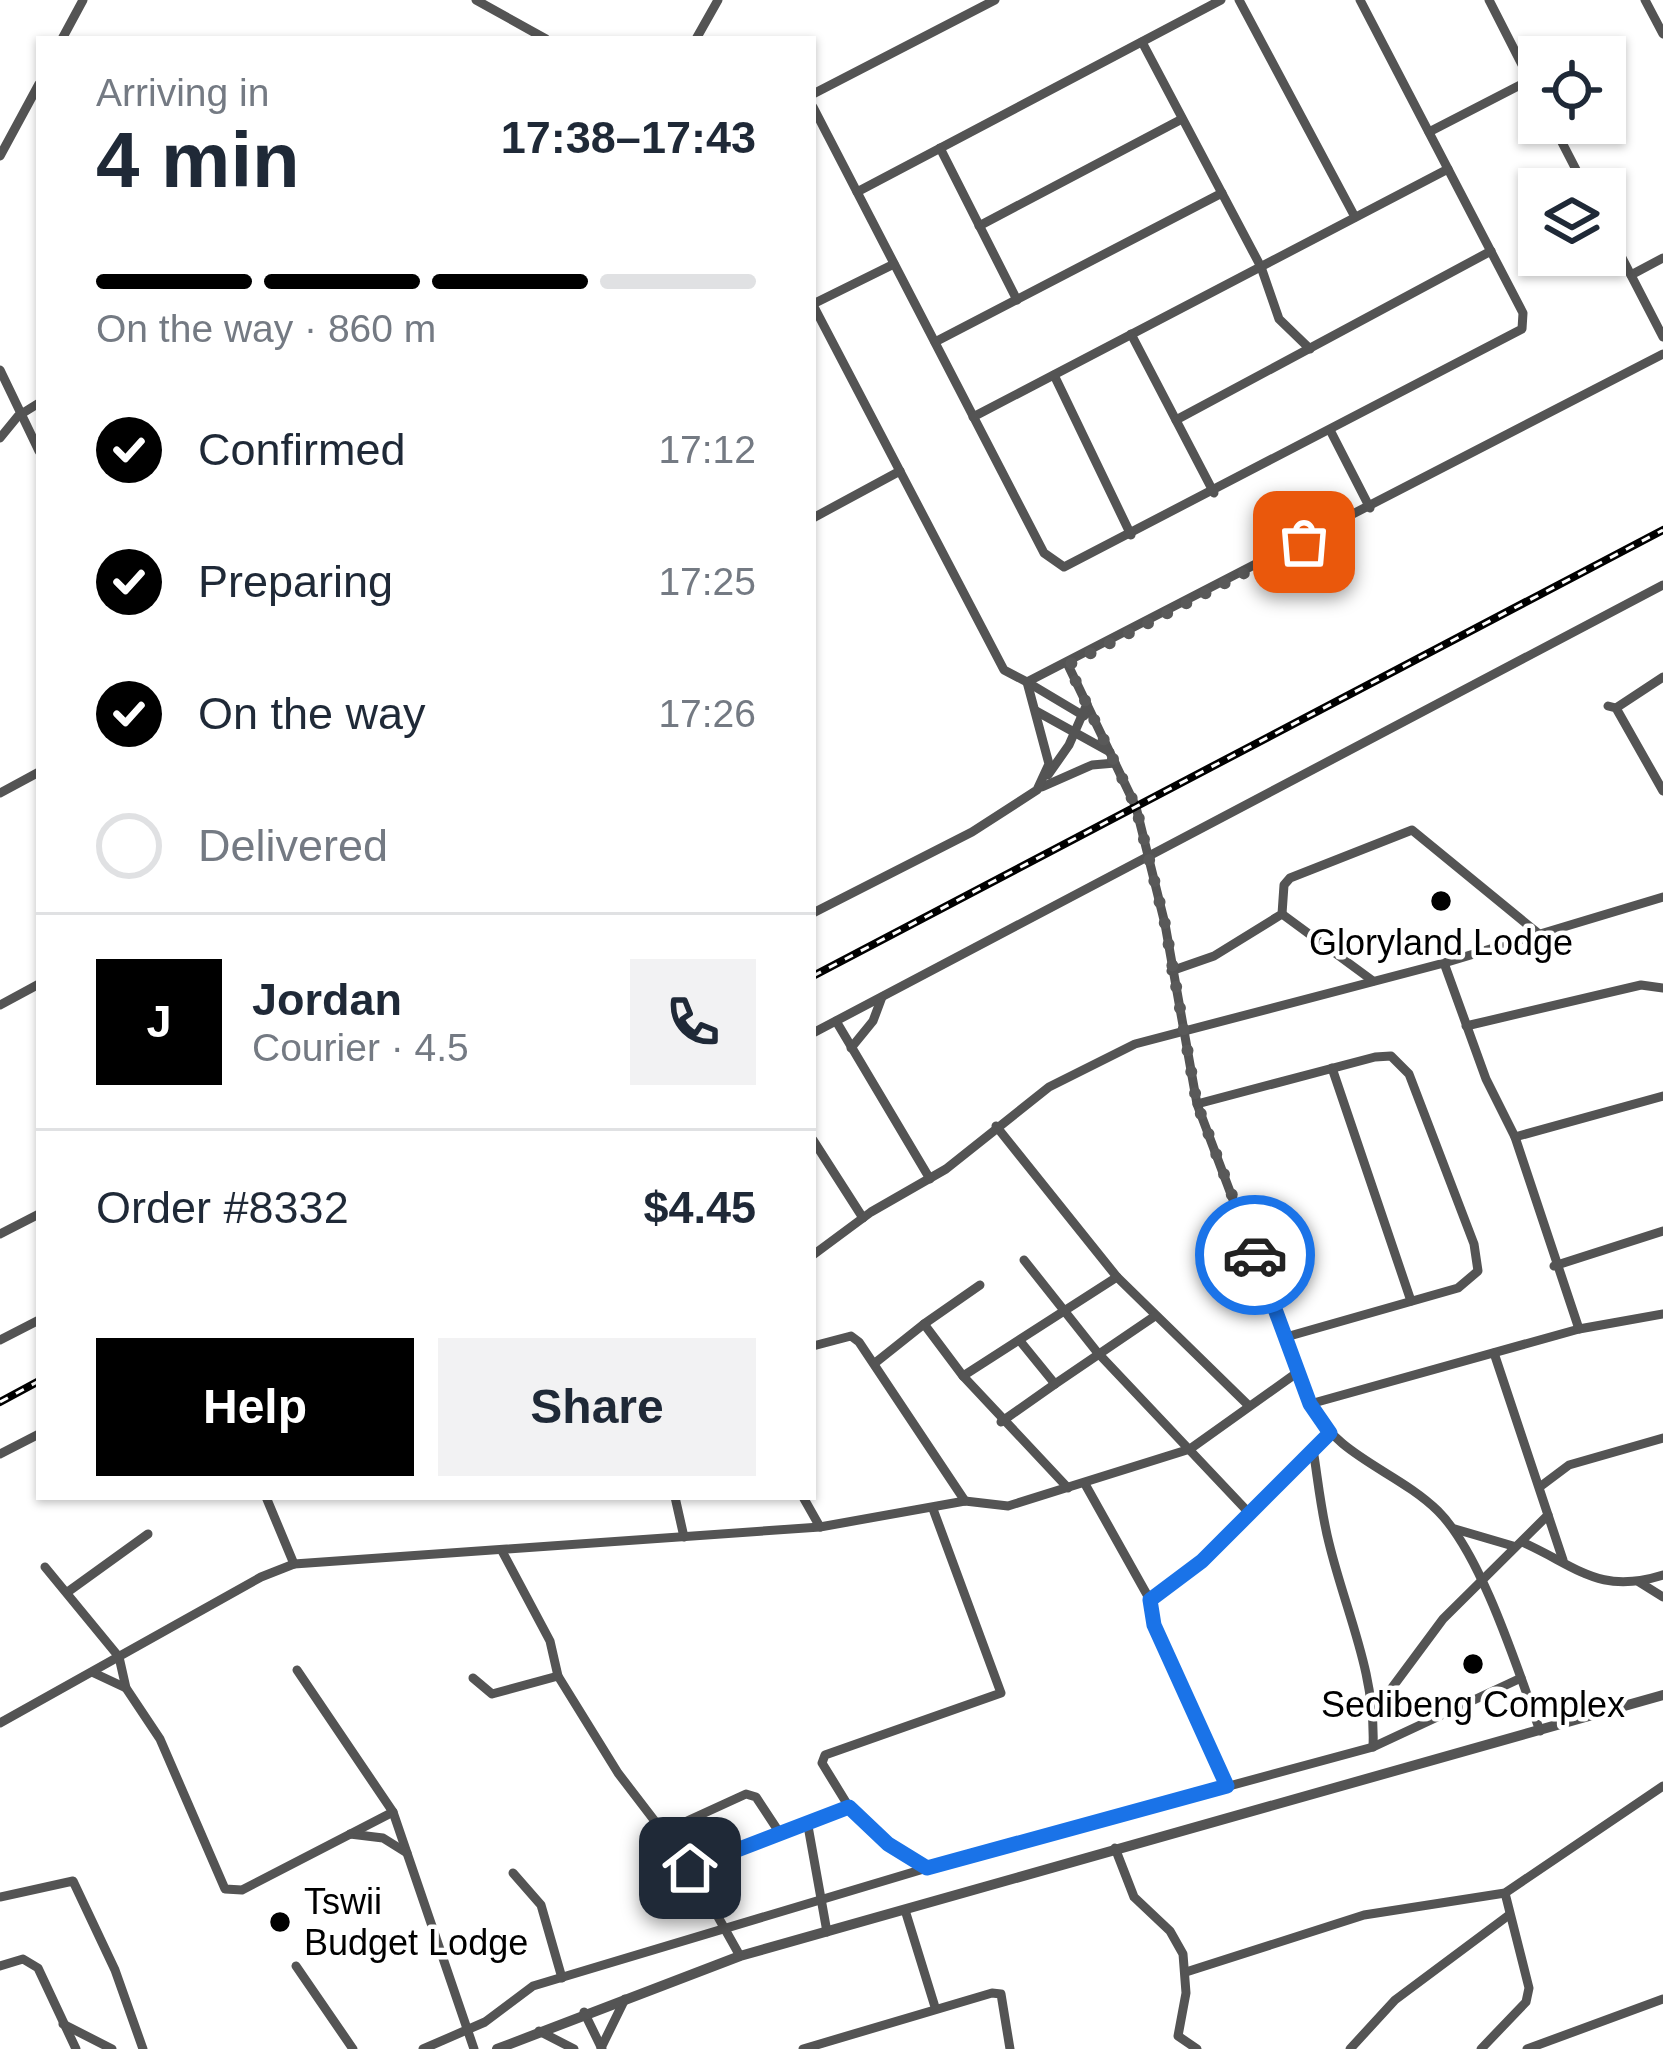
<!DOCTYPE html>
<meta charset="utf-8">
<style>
body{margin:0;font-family:Helvetica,sans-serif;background:#f2f2f3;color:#1f2937;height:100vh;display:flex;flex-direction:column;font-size:45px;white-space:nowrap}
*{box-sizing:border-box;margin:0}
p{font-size:39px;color:#747a83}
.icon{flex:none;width:66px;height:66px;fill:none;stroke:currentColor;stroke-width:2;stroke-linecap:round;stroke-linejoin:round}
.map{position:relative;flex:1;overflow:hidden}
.sheet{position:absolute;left:36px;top:36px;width:780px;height:1464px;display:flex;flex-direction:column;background:#fff;border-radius:0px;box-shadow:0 3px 9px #0004}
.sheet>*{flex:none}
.buttons{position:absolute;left:1518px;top:36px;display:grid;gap:24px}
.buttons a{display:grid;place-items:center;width:108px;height:108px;border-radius:0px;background:#fff;box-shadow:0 3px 9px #0004;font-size:60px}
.pin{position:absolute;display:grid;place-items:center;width:102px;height:102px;color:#fff;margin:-51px;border-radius:24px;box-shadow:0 6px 18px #0006}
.courier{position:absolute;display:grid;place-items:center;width:120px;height:120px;margin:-60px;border:9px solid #1a73e8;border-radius:50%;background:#fff;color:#222;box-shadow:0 3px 15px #0007}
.head em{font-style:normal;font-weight:800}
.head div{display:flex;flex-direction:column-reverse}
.head{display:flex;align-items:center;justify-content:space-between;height:204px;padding:0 60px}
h1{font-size:78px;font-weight:800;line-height:90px}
.bar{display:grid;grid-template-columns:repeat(4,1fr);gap:18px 12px;align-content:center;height:144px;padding:0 60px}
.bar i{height:15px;border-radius:9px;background:#e0e1e3}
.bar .active{background:#000}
.bar p{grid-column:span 4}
.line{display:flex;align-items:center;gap:30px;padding:0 60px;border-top:3px solid #e0e1e3}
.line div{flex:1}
.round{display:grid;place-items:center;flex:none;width:126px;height:126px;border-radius:0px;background:#f2f2f3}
ol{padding:0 60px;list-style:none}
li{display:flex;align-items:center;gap:36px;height:132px}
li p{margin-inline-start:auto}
li .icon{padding:12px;border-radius:50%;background:#000;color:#fff;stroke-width:4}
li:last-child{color:#747a83}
li i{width:66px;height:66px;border:6px solid #e0e1e3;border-radius:50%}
.primary-button{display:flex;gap:24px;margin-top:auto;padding:24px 60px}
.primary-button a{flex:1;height:138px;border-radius:0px;background:#000;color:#fff;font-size:48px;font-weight:800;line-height:138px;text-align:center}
.primary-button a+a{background:#f2f2f3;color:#1f2937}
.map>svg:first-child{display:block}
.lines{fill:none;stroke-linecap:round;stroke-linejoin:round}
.minor{stroke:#545454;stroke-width:9}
.tertiary{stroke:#545454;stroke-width:10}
.rail-casing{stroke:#000;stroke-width:8}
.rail{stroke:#fff;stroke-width:3;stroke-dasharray:9;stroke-linecap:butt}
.done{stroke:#595959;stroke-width:12;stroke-dasharray:0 21.6}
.route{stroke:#1a73e8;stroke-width:15}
.poi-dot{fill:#000;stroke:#fff;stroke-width:4.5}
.labels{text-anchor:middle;stroke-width:9;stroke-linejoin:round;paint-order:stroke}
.poi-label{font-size:36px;fill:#000;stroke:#fff}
</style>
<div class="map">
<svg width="1663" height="2049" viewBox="0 0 1663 2049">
<rect width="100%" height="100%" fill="#fff"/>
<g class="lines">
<!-- minor -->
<g class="minor">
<path d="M 476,0 L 546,39"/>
<path d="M 1239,0 L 1355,217"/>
<path d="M 1489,0 L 1539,98"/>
<path d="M 1645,0 L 1663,34"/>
<path d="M 62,39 L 83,0"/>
<path d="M 696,39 L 718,0"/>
<path d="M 1142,42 L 1261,267 L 1279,319 L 1310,349"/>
<path d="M 813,94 L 995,0"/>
<path d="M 813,107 L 1044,553 L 1064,567 L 1522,329 L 1523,313 L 1360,0"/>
<path d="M 1552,123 L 1586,189"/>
<path d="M 1429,132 L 1530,80"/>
<path d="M 940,148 L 1017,300"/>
<path d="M 0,156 L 39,84"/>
<path d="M 857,192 L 1221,0"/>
<path d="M 1605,225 L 1663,337"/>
<path d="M 979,226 L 1182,119"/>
<path d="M 1631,275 L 1663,258"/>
<path d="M 813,304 L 894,264"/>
<path d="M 813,305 L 1004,670 L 1027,682 L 1663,354"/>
<path d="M 1131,334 L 1214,493"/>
<path d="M 935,342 L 1222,193"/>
<path d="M 0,370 L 39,451"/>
<path d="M 1054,375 L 1131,535"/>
<path d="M 973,417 L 1448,169"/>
<path d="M 1176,420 L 1491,251"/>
<path d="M 1331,432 L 1370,508"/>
<path d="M 0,438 L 18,416 L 39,403"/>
<path d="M 813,518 L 900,471"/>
<path d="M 1068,665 L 1136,807 L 1165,924 L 1197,1104 L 1310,1404 C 1337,1457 1397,1471 1438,1511 C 1482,1555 1518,1671 1540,1731"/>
<path d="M 1027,682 L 1084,716"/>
<path d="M 1608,706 L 1616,708 L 1663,791"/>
<path d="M 1616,708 L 1663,677"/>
<path d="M 1036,711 L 1110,752"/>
<path d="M 1048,775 L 1069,745 L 1087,704"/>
<path d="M 1042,787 L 1092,765 L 1115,763"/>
<path d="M 0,793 L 39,772"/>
<path d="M 813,913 L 972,832 L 1037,790 L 1049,764 L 1027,682"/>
<path d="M 1282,914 L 1373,981"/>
<path d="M 1444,963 L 1486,1079 L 1515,1137 L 1579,1329"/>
<path d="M 1171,971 L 1214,956 L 1282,914 L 1284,885 L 1290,878 L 1412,830 L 1539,934"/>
<path d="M 0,1005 L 39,984"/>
<path d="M 836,1021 L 930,1179"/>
<path d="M 1466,1026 L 1641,985 L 1663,988"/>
<path d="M 813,1033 L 1663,585"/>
<path d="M 851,1048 L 873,1021 L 882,997"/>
<path d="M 1332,1068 L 1411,1301"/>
<path d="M 1197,1104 L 1375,1057 L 1391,1056 L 1409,1074 L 1474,1244 L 1478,1271 L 1458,1288 L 1286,1337"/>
<path d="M 996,1126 L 1117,1277 L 1247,1404"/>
<path d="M 1515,1137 L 1663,1096"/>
<path d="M 813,1140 L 863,1218"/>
<path d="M 0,1234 L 39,1214"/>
<path d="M 813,1255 L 871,1212 L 946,1169 L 1049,1087 L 1135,1044 L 1444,963 L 1663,897"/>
<path d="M 1024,1260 L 1097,1352 L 1251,1515"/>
<path d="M 1554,1266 L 1663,1231"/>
<path d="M 924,1324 L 980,1285"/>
<path d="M 0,1340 L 39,1320"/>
<path d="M 1020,1341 L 1055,1384 L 1155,1316"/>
<path d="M 813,1346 L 851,1336 L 859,1342 L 965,1501"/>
<path d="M 875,1363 L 924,1324 L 963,1376 L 1117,1277"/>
<path d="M 963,1376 L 1068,1488"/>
<path d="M 1310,1404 L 1579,1329 L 1663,1314"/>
<path d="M 1001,1422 L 1055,1384"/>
<path d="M 1313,1449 C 1318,1480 1321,1512 1329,1543 C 1346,1613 1376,1673 1373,1747"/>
<path d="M 0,1454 L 39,1434"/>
<path d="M 1085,1484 L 1150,1600 L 1155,1625 L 1227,1785"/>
<path d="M 1541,1486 L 1569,1465 L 1663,1438"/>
<path d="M 266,1497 L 294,1564"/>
<path d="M 675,1497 L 684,1537"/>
<path d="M 803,1497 L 820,1527"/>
<path d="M 1548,1515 L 1563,1560"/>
<path d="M 1455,1529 L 1513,1546"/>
<path d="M 1522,1542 C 1578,1567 1599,1595 1663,1575"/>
<path d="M 502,1551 L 550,1641 L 558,1676 L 618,1773 L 690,1867 L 740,1956"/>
<path d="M 45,1567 L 119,1657 L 126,1688 L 160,1739 L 225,1889 L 242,1890 L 393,1812"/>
<path d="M 1639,1582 L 1663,1597"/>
<path d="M 69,1591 L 148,1534"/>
<path d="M 1150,1600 L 1202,1561 L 1330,1433"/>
<path d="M 297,1670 L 393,1812 L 474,2049"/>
<path d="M 94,1673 L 126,1688"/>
<path d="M 473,1678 L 492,1694 L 558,1676"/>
<path d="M 1374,1712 L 1443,1619 L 1548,1515 L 1494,1353"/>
<path d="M 0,1723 L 261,1577 L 294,1564 L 820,1527 L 965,1501 L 1008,1506 L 1190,1449 L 1298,1372"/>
<path d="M 849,1807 L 888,1844 L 927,1868"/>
<path d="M 808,1826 L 827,1932"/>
<path d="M 663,1832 L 746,1794 L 756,1797 L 781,1835"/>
<path d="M 350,1834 L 383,1838 L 407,1853"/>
<path d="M 1115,1848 L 1134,1897 L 1170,1931 L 1183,1954 L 1186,1993 L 1178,2036 L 1197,2049"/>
<path d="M 690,1867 L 849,1807 L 822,1763 L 825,1755 L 1001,1693 L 933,1509"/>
<path d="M 513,1873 L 541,1905 L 562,1978"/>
<path d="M 0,1897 L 73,1881 L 115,1970 L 143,2049"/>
<path d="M 905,1910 L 935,2007"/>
<path d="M 0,1966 L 23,1959 L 38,1968 L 76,2049"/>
<path d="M 296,1966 L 353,2049"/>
<path d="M 1186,1972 L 1364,1915 L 1505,1893 L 1663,1786"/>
<path d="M 584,2012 L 602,2049"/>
<path d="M 63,2024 L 112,2049"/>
<path d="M 539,2031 L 574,2049"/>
<path d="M 601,2048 L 625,1999"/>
<path d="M 423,2049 L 485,2022 L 533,1986 L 927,1868 L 1373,1747 L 1521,1678"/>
<path d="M 803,2049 L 992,1993 L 1001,1994 L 1010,2049"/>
<path d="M 1350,2049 L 1395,2000 L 1509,1915"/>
<path d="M 1481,2049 L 1526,2002 L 1529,1988 L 1505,1893"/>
<path d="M 1527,2049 L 1663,1999"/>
</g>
<!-- tertiary -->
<path class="tertiary" d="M 497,2049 L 740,1956 L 1663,1695"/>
<defs>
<g id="rail">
<path d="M 813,976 L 1663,530"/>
<path d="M 0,1402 L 39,1381"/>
</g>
</defs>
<!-- rail casing -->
<use href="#rail" class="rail-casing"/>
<!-- rail -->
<use href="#rail" class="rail"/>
</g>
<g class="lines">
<!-- done -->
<path class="done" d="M 1255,1255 L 1197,1104 L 1165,924 L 1136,807 L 1068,665 L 1304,542"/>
<!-- route -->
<path class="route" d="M 690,1868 L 849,1807 L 888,1844 L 927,1868 L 1227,1786 L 1154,1625 L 1150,1600 L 1202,1561 L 1330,1433 L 1310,1404 L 1255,1255"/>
</g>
<!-- markers -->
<g class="poi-dot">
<circle cx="1441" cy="901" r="12"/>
<circle cx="1473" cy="1664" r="12"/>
<circle cx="280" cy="1922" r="12"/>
</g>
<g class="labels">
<!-- poi labels -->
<g class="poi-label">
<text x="1441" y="955">Gloryland Lodge</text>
<text x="1473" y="1717">Sedibeng Complex</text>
<text x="304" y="1914" text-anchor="start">Tswii<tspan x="304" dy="41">Budget Lodge</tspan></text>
</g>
</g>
</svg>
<div class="buttons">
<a><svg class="icon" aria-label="locate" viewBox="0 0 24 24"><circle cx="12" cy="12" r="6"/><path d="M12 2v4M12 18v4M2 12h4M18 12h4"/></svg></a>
<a><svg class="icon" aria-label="layers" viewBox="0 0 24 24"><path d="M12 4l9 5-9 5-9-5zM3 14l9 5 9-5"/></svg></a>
</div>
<div class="pin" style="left:1304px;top:542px;background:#ea580c"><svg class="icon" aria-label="bag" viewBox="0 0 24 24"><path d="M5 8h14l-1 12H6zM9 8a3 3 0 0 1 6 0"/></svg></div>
<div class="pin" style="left:690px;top:1868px;background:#1f2937"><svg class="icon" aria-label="home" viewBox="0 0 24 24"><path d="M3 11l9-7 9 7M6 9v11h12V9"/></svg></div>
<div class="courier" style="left:1255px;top:1255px"><svg class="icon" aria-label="car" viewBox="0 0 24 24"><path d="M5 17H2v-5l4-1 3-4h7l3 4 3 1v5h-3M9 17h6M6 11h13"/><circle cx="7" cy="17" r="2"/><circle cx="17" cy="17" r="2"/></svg></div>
<section class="sheet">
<div class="head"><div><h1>4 min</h1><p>Arriving in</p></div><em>17:38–17:43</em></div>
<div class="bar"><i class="active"></i><i class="active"></i><i class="active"></i><i></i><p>On the way · 860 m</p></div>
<ol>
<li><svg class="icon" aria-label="check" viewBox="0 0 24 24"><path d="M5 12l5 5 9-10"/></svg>Confirmed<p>17:12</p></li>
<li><svg class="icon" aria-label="check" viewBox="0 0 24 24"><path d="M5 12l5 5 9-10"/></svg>Preparing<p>17:25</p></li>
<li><svg class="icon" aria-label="check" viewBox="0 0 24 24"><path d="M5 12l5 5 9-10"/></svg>On the way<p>17:26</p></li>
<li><i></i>Delivered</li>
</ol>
<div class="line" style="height:216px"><b class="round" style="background:#000;color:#fff">J</b><div><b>Jordan</b><p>Courier · 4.5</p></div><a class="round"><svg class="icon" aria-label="phone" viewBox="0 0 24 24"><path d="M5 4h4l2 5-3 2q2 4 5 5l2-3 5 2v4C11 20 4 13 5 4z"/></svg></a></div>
<div class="line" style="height:156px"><div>Order #8332</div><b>$4.45</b></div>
<div class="primary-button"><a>Help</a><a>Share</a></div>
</section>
</div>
